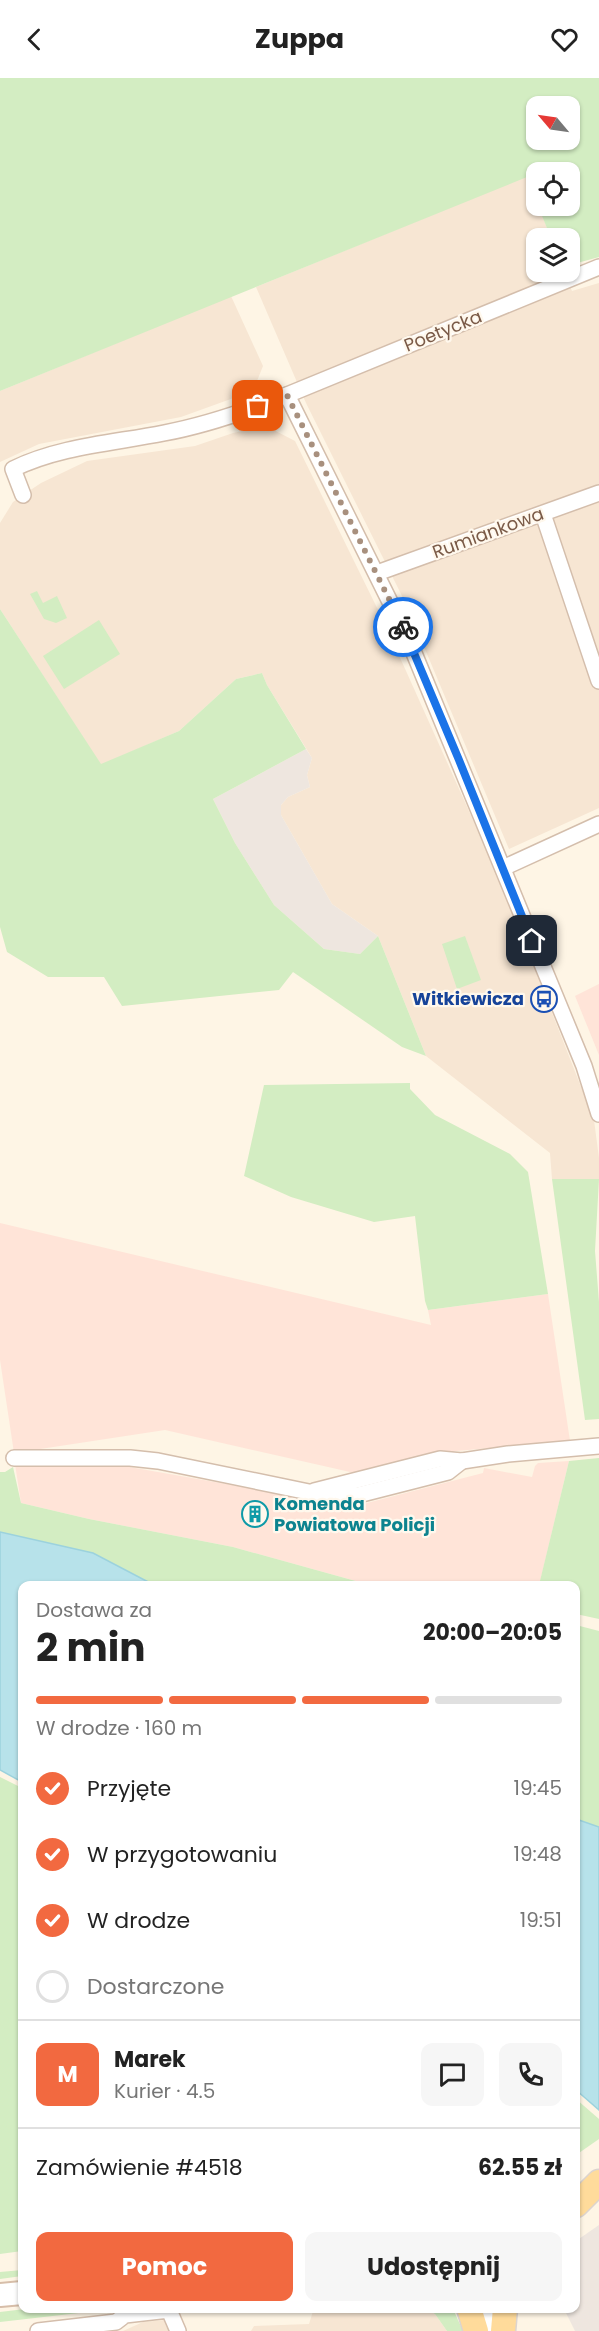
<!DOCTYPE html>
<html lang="pl">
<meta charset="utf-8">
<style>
body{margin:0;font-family:Poppins,sans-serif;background:#f6f6f6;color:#222;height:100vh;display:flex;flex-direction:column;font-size:22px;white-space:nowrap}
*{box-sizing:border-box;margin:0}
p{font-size:20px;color:#767676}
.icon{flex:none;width:33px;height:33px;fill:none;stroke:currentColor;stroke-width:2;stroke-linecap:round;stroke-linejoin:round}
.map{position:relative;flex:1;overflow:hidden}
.details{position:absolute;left:18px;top:1503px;width:562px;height:732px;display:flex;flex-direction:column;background:#fff;border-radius:12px;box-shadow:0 2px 4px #0004}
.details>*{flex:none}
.needle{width:39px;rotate:299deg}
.controls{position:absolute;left:526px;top:18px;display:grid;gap:12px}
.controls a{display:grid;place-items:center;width:54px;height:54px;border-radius:12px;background:#fff;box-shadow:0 2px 4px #0004;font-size:30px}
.pin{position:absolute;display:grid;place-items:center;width:51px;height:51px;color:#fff;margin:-26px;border-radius:12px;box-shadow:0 3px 9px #0006}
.courier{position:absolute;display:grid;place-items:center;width:60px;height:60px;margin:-30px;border:4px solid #1a73e8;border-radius:50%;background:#fff;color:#222;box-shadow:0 2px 8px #0007}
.head em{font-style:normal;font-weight:700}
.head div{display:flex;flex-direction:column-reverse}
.head{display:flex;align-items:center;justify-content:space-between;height:102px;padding:0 18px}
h1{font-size:39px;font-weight:700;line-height:45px}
.bar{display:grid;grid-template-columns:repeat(4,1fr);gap:9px 6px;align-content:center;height:72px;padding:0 18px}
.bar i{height:8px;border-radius:4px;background:#e0e0e0}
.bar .active{background:#f26940}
.bar p{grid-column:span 4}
.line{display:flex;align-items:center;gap:15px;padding:0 18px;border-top:2px solid #e0e0e0}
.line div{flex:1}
.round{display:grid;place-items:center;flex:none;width:63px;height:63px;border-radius:12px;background:#f6f6f6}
ol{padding:0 18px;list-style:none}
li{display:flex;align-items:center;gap:18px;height:66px}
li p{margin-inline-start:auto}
li .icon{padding:6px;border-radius:50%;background:#f26940;color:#fff;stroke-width:4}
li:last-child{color:#767676}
li i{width:33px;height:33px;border:3px solid #e0e0e0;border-radius:50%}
.action{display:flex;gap:12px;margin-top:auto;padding:12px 18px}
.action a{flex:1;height:69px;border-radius:12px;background:#f26940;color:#fff;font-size:24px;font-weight:700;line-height:69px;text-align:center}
.action a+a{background:#f6f6f6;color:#222}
header{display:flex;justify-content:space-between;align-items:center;height:78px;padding:0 18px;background:#fff;font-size:27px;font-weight:700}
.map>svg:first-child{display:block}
.residential{fill:#f7e6d3}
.commercial{fill:#ffe4d8}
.industrial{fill:#eee6df}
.green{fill:#d3edc2;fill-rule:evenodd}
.water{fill:#b7e2ea;stroke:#9cd2dd;stroke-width:1.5}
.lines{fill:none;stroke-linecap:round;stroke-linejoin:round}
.minor-casing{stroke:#d4beac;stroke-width:18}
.secondary-casing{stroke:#d7bea9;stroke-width:26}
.primary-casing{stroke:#dcd4cf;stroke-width:27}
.minor{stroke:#fff;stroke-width:15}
.secondary{stroke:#fff;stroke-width:22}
.primary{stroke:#ffdb9b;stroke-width:24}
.done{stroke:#a8907e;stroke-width:6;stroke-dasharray:0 10.8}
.route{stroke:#1a73e8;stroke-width:8}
.labels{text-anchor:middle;stroke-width:4.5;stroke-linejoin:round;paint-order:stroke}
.street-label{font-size:18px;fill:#7a5a47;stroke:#fff8ed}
.transit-label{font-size:18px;font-weight:bold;fill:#164399;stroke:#fff8ed;text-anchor:end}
.culture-label{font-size:18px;font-weight:bold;fill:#0d838f;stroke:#fff8ed;text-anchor:start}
</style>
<header><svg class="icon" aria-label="back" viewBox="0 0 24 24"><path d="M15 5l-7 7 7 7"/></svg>Zuppa<svg class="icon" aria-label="heart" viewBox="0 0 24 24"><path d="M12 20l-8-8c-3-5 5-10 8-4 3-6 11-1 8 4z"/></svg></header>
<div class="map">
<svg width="599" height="2253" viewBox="0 0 599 2253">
<rect width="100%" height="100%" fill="#fef5e5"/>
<!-- residential -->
<g class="residential">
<path d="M 527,98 L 551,160 L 537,160 L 537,194 L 564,194 L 572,213 L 599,205 L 599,730 L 509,771 L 406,526 L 306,325 L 256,209 Z"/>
<path d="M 231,218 L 263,288 L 253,313 L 181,339 L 39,366 L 0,384 L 0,313 Z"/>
<path d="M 266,348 L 295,363 L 384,544 L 500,802 L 594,1042 L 599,1080 L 599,1101 L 552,1101 L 550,1075 L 426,978 L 378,858 L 332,826 L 281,737 L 281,727 L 288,719 L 310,709 L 307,697 L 312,680 L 267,607 L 262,595 L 236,601 L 179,653 L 101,687 L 0,531 L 0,445 L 13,424 L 23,417 L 41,405 L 87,383 L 195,368 L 233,355 Z"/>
<path d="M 314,2230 L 426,2231 L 435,2236 L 447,2253 L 251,2253 L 254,2248 L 309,2246 Z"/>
<path d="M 165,2242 L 170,2253 L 123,2253 L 143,2244 Z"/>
</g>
<!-- commercial -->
<g class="commercial">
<path d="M 599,906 L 599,977 L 575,918 Z"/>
<path d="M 0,1145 L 431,1247 L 428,1232 L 548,1216 L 570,1363 L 456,1373 L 359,1396 L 165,1352 L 14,1375 L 0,1282 Z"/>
<path d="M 569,1383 L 539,1508 L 370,1507 L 233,1469 L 89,1441 L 21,1425 L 15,1386 L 101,1384 L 300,1419 L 353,1431 L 367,1425 L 483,1395 L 484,1390 L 532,1399 L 535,1388 L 538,1385 Z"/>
</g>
<!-- industrial -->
<g class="industrial">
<path d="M 306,671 L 312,680 L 307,697 L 310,709 L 288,719 L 281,727 L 281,737 L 332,826 L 378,858 L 360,876 L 324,871 L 274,827 L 235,765 L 213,721 Z"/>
<path d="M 599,2147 L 599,2253 L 575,2253 L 564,2231 L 576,2230 L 576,2163 Z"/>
</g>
<!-- green -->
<g class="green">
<path d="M 0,0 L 599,0 L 599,179 L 570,187 L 570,160 L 551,160 L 538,128 L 570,128 L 570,94 L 537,94 L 537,124 L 527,99 L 0,313 ZM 537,28 L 570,28 L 570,62 L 537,62 Z"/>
<path d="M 37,513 L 43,525 L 57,518 L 67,540 L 56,545 L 44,541 L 30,516 Z"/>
<path d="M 0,531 L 101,686 L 179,653 L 236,601 L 262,595 L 267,607 L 306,671 L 213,721 L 235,765 L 274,827 L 324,871 L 360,876 L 378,858 L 426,978 L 402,969 L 293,894 L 279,912 L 122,928 L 104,899 L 48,899 L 7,874 L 0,849 Z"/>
<path d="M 99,542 L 120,576 L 64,611 L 43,578 Z"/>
<path d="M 465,858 L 481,902 L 457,911 L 442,866 Z"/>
<path d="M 410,1005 L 410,1011 L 435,1037 L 510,1076 L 528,1094 L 548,1216 L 428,1232 L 425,1223 L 415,1138 L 374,1144 L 291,1119 L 244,1098 L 264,1007 Z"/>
<path d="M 552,1101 L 599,1101 L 595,1173 L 599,1224 L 599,1341 L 585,1342 Z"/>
<path d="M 599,1380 L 599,1541 L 576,1536 L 576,1508 L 539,1507 L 569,1383 Z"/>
<path d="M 13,1389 L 21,1425 L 89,1441 L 233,1469 L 370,1507 L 154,1507 L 93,1475 L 0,1454 L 0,1394 L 5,1394 Z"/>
<path d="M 576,1547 L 599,1553 L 599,1749 L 576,1741 Z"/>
<path d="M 0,1699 L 22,1710 L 22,2173 L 0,2176 Z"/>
<path d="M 576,2021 L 599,2041 L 599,2061 L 576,2077 Z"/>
<path d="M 22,2192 L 22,2198 L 0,2201 L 0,2194 Z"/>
<path d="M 33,2230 L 114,2230 L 114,2231 L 0,2244 L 0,2234 Z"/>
<path d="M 222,2231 L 261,2231 L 260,2233 L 228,2235 Z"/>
<path d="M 426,2231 L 453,2231 L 463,2253 L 447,2253 L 435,2236 Z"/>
</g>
<!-- water -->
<g class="water">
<path d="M 0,1454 L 93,1475 L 154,1507 L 22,1508 L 22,1704 L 0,1692 Z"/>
<path d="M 576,1741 L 599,1749 L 599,2032 L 576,2012 Z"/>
</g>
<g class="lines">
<defs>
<g id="minor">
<path d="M 287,317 L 599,189"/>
<path d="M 23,417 L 13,391 C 60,368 114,365 164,355 C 207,347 247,333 287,317 L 407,558 L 584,988 L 599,1036"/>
<path d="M 543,436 L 599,603"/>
<path d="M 377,495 L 599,415"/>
<path d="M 503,790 L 599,746"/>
<path d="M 14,1380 L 130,1380 L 158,1383 L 333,1419 L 358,1417 L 448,1394 L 462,1383"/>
<path d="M 314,1413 L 440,1381 L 462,1383 L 508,1376 L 599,1368"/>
<path d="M 38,2253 L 116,2244 L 125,2237 L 169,2232 L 178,2253"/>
</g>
<g id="secondary">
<path d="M 0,2217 L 22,2215"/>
<path d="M 490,2230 L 496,2253"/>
</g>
<g id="primary">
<path d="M 576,2127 L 599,2104"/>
<path d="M 469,2230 L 476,2253"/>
<path d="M 503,2253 L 505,2230"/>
</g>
</defs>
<!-- minor casing -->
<use href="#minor" class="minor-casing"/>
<!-- secondary casing -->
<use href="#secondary" class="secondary-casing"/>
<!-- primary casing -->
<use href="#primary" class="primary-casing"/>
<!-- minor -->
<use href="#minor" class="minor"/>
<!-- secondary -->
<use href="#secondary" class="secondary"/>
<!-- primary -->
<use href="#primary" class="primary"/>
</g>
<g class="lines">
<!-- done -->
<path class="done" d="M 258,328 L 287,317 L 403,549"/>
<!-- route -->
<path class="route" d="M 403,549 L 459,682 L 532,863"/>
</g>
<!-- icons -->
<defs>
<symbol id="bus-ring" viewBox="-11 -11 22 22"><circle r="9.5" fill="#fff8ed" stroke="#1a4fb4" stroke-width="1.5"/><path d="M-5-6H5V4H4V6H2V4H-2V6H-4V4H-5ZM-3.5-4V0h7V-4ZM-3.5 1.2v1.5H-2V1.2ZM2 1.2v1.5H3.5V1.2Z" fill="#1a4fb4"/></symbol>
<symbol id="building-ring" viewBox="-11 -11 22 22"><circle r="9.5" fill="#fff8ed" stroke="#0f9aa8" stroke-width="1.5"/><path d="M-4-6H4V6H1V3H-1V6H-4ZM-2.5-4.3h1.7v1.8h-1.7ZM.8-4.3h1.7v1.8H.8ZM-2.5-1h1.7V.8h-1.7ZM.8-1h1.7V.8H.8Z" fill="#0f9aa8"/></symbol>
</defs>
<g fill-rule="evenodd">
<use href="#bus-ring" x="529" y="906" width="30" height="30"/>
<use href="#building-ring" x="240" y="1421" width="30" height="30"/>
</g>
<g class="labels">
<!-- street labels -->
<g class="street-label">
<text transform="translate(443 253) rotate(-22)" y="6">Poetycka</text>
<text transform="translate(488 455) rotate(-20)" y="6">Rumiankowa</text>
</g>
<!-- transit labels -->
<g class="transit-label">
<text x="524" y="927">Witkiewicza</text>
</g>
<!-- culture labels -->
<g class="culture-label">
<text x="274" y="1432">Komenda<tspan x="274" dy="21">Powiatowa Policji</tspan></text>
</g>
</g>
</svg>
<div class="controls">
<a><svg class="needle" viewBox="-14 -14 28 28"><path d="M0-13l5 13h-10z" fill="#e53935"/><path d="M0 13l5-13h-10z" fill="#767676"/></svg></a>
<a><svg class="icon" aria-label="locate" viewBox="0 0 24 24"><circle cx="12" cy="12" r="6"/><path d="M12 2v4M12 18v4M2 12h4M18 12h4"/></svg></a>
<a><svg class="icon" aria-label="layers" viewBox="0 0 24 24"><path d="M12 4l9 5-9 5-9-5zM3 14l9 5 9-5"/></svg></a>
</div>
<div class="pin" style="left:258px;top:328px;background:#ea580c"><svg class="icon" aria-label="bag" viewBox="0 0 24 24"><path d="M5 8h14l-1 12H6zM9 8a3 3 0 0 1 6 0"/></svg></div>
<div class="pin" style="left:532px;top:863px;background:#1f2937"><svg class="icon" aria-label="home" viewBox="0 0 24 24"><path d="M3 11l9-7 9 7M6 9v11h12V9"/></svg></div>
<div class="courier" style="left:403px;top:549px"><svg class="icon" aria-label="bike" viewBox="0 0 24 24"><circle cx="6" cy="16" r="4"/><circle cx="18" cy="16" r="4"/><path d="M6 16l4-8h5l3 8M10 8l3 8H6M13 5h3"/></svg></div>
<section class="details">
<div class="head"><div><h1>2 min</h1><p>Dostawa za</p></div><em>20:00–20:05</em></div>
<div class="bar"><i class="active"></i><i class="active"></i><i class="active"></i><i></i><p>W drodze · 160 m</p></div>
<ol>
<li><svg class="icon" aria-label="check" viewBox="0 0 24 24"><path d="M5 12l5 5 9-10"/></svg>Przyjęte<p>19:45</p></li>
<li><svg class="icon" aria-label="check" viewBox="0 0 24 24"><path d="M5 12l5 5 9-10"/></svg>W przygotowaniu<p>19:48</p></li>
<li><svg class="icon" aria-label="check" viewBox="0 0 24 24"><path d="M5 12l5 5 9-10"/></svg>W drodze<p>19:51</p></li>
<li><i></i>Dostarczone</li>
</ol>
<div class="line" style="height:108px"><b class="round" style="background:#f26940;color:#fff">M</b><div><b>Marek</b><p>Kurier · 4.5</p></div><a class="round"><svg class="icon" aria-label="chat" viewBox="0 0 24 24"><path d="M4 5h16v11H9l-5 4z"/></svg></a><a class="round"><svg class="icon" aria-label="phone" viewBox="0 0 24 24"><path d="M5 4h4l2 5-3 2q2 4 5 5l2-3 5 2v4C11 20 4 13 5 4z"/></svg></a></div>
<div class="line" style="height:78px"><div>Zamówienie #4518</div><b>62.55 zł</b></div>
<div class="action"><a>Pomoc</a><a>Udostępnij</a></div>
</section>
</div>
